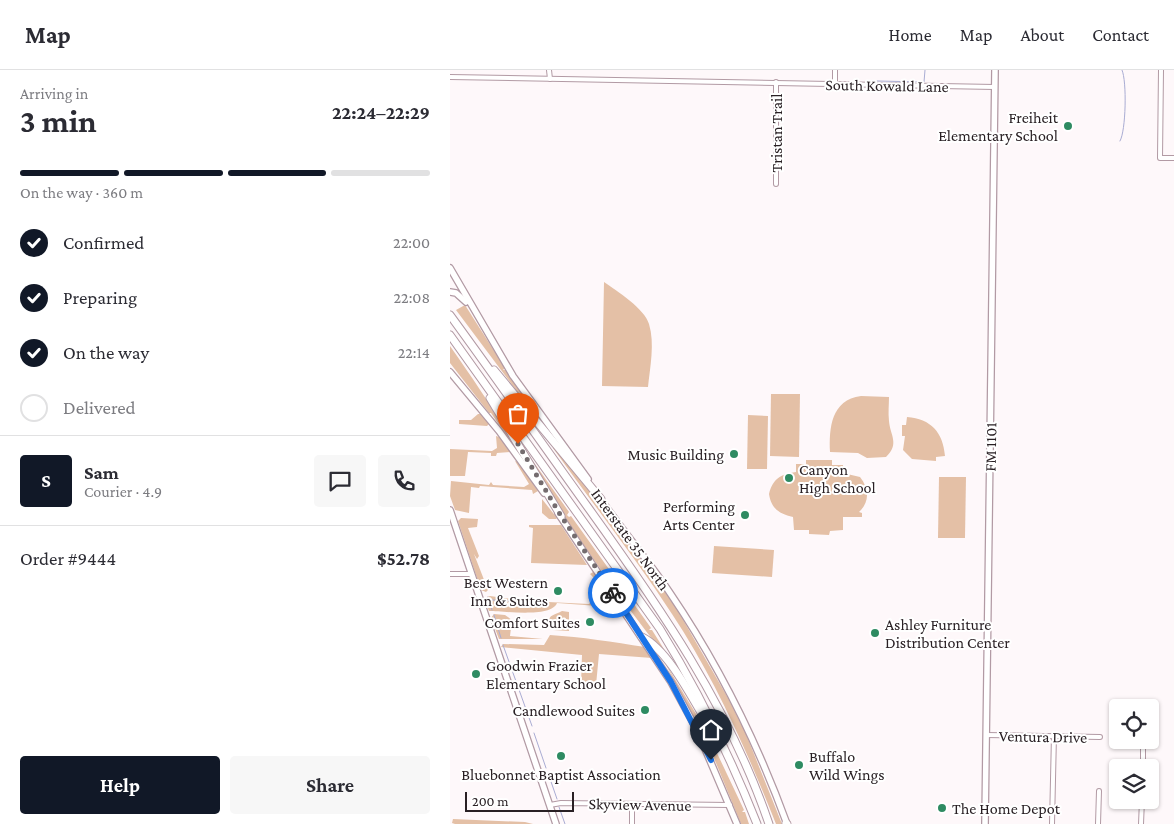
<!DOCTYPE html>
<meta charset="utf-8">
<style>
body{margin:0;font-family:"Crimson Pro",serif;background:#f7f7f7;color:#2b2b33;height:100vh;display:flex;flex-direction:column;font-size:19px;white-space:nowrap}
*{box-sizing:border-box;margin:0}
p{font-size:16px;color:#7c7c81}
.icon{flex:none;width:28px;height:28px;fill:none;stroke:currentColor;stroke-width:2;stroke-linecap:round;stroke-linejoin:round}
.map{position:relative;flex:1;overflow:hidden}
.side{display:flex;flex-direction:column;background:#fff;width:450px}
.side>*{flex:none}
.buttons{position:absolute;left:659px;top:629px;display:grid;gap:10px}
.buttons a{display:grid;place-items:center;width:50px;height:50px;border-radius:5px;background:#fff;box-shadow:0 1px 4px #0004;font-size:25px}
.scale{position:absolute;left:15px;bottom:12px;width:109px;box-sizing:border-box;padding-left:5px;border:2px solid #292024;border-top:0;font-size:14px;line-height:18px;white-space:nowrap;color:#292024;-webkit-text-stroke:4px #fff;paint-order:stroke}
.pin{position:absolute;display:grid;place-items:center;width:42px;height:42px;color:#fff;margin:-51px -21px;border-radius:50% 50% 50% 0;rotate:-45deg;box-shadow:0 0 5px #0007}
.pin .icon{rotate:45deg}
.courier{position:absolute;display:grid;place-items:center;width:50px;height:50px;margin:-25px;border:4px solid #1a73e8;border-radius:50%;background:#fff;color:#222;box-shadow:0 1px 6px #0007}
.overview em{font-style:normal;font-weight:700}
.overview div{display:flex;flex-direction:column-reverse}
.overview{display:flex;align-items:center;justify-content:space-between;height:85px;padding:0 20px}
h1{font-size:32px;font-weight:700;line-height:38px}
.bar{display:grid;grid-template-columns:repeat(4,1fr);gap:8px 5px;align-content:center;height:60px;padding:0 20px}
.bar i{height:6px;border-radius:4px;background:#e1e1e2}
.bar .current{background:#111827}
.bar p{grid-column:span 4}
.line{display:flex;align-items:center;gap:12px;padding:0 20px;border-top:1px solid #e1e1e2}
.line div{flex:1}
.round{display:grid;place-items:center;flex:none;width:52px;height:52px;border-radius:5px;background:#f7f7f7}
ol{padding:0 20px;list-style:none}
li{display:flex;align-items:center;gap:15px;height:55px}
li p{margin-inline-start:auto}
li .icon{padding:5px;border-radius:50%;background:#111827;color:#fff;stroke-width:4}
li:last-child{color:#7c7c81}
li i{width:28px;height:28px;border:2px solid #e1e1e2;border-radius:50%}
.cta{display:flex;gap:10px;margin-top:auto;padding:10px 20px}
.cta a{flex:1;height:58px;border-radius:5px;background:#111827;color:#fff;font-size:20px;font-weight:700;line-height:58px;text-align:center}
.cta a+a{background:#f7f7f7;color:#2b2b33}
header{display:flex;align-items:center;gap:30px;box-sizing:border-box;height:70px;padding:0 25px;background:#fff;border-bottom:1px solid #e1e1e2}
header strong{font-size:24px}
nav{display:flex;gap:28px;margin-inline-start:auto;font-size:18px}
main{display:flex;flex:1;min-height:0}
.map>svg:first-child{display:block}
.green{fill:#e4c0a6}
.lines{fill:none;stroke-linecap:round;stroke-linejoin:round}
.stream{stroke:#a9acd3;stroke-width:1}
.minor-casing{stroke:#b29aa4;stroke-width:6}
.secondary-casing{stroke:#b29aa4;stroke-width:8}
.motorway-casing{stroke:#b29aa4;stroke-width:9}
.minor{stroke:#fff;stroke-width:4}
.secondary{stroke:#fff;stroke-width:5.5}
.motorway{stroke:#fff;stroke-width:7}
.done{stroke:#746c6f;stroke-width:5;stroke-dasharray:0 9}
.route{stroke:#1a73e8;stroke-width:6}
.poi-dot{fill:#2e8b62;stroke:#fff;stroke-width:2}
.labels{text-anchor:middle;stroke-width:4;stroke-linejoin:round;paint-order:stroke}
.street-label{font-size:16px;fill:#292024;stroke:#fff}
.poi-label{font-size:16px;fill:#292024;stroke:#fff;text-anchor:end}
</style>
<header>
<strong>Map</strong>
<nav><a>Home</a><a>Map</a><a>About</a><a>Contact</a></nav>
</header>
<main>
<section class="side">
<div class="overview"><div><h1>3 min</h1><p>Arriving in</p></div><em>22:24–22:29</em></div>
<div class="bar"><i class="current"></i><i class="current"></i><i class="current"></i><i></i><p>On the way · 360 m</p></div>
<ol>
<li><svg class="icon" aria-label="check" viewBox="0 0 24 24"><path d="M5 12l5 5 9-10"/></svg>Confirmed<p>22:00</p></li>
<li><svg class="icon" aria-label="check" viewBox="0 0 24 24"><path d="M5 12l5 5 9-10"/></svg>Preparing<p>22:08</p></li>
<li><svg class="icon" aria-label="check" viewBox="0 0 24 24"><path d="M5 12l5 5 9-10"/></svg>On the way<p>22:14</p></li>
<li><i></i>Delivered</li>
</ol>
<div class="line" style="height:90px"><b class="round" style="background:#111827;color:#fff">S</b><div><b>Sam</b><p>Courier · 4.9</p></div><a class="round"><svg class="icon" aria-label="chat" viewBox="0 0 24 24"><path d="M4 5h16v11H9l-5 4z"/></svg></a><a class="round"><svg class="icon" aria-label="phone" viewBox="0 0 24 24"><path d="M5 4h4l2 5-3 2q2 4 5 5l2-3 5 2v4C11 20 4 13 5 4z"/></svg></a></div>
<div class="line" style="height:65px"><div>Order #9444</div><b>$52.78</b></div>
<div class="cta"><a>Help</a><a>Share</a></div>
</section>
<div class="map">
<svg width="724" height="754" viewBox="0 0 724 754">
<rect width="100%" height="100%" fill="#fef8fa"/>
<!-- green -->
<g class="green">
<path d="M 154,212 C 167,221 195,239 199,254 C 205,273 200,298 198,317 L 152,316 Z"/>
<path d="M 15,235 L 55,298 L 53,300 L 56,300 L 86,342 L 84,344 L 6,240 Z"/>
<path d="M 0,276 C 24,310 43,339 64,372 L 62,374 L 41,343 L 39,343 L 0,293 Z"/>
<path d="M 321,324 L 350,324 L 349,387 L 320,386 Z"/>
<path d="M 411,326 L 439,327 C 439,334 438,343 439,351 C 440,365 450,374 436,387 L 417,388 L 408,383 L 380,382 C 379,358 381,330 411,326 Z"/>
<path d="M 28,344 L 32,344 L 39,354 L 37,356 L 9,354 L 9,350 L 21,350 Z"/>
<path d="M 298,345 L 318,346 L 317,399 L 297,399 Z"/>
<path d="M 457,347 C 481,349 493,362 495,386 L 486,387 L 486,391 L 462,389 L 453,380 L 455,366 L 452,366 L 452,355 L 456,355 Z"/>
<path d="M 46,366 L 49,367 L 61,382 L 47,383 L 46,386 L 41,386 L 41,383 L 18,382 L 15,406 L 0,406 L 0,379 L 42,381 L 47,378 Z"/>
<path d="M 105,376 L 198,498 L 228,541 L 278,628 L 296,664 L 332,754 L 326,754 C 297,681 265,609 222,544 C 185,487 142,433 103,378 Z"/>
<path d="M 80,387 L 119,442 L 117,445 L 119,447 L 121,446 L 201,558 L 199,560 L 202,560 L 227,600 C 172,533 123,462 78,388 Z"/>
<path d="M 356,390 L 382,390 L 382,395 L 393,395 L 393,403 L 410,407 C 419,418 420,432 409,442 L 412,443 L 412,447 L 393,447 L 393,460 L 380,461 L 379,465 L 359,464 L 359,460 L 344,460 L 343,447 C 329,444 321,438 319,424 C 323,409 330,404 346,402 L 346,394 L 356,394 Z"/>
<path d="M 65,391 L 68,392 L 88,421 L 83,424 L 82,420 L 30,416 L 29,418 L 21,417 L 19,443 L 5,440 L 0,426 L 1,411 L 39,415 L 41,412 L 43,415 L 74,417 L 79,414 Z"/>
<path d="M 489,407 L 516,407 L 515,468 L 488,468 Z"/>
<path d="M 92,429 L 107,448 L 106,449 L 99,449 L 92,443 Z"/>
<path d="M 11,448 L 28,449 L 27,457 L 18,458 L 29,486 L 27,489 L 24,484 L 38,520 L 36,522 L 31,520 L 8,451 Z"/>
<path d="M 79,455 L 111,455 L 137,495 L 81,493 L 83,458 L 79,457 Z"/>
<path d="M 264,476 L 324,480 L 322,507 L 262,503 Z"/>
<path d="M 143,502 L 172,541 L 171,543 L 166,544 L 162,537 L 107,533 C 101,548 55,541 39,541 L 35,531 L 37,527 L 40,526 L 78,531 L 139,534 L 148,524 L 145,522 L 149,518 L 146,517 L 151,515 L 140,504 Z"/>
<path d="M 112,541 L 119,542 L 119,561 L 103,560 L 98,555 C 99,543 104,546 112,541 Z"/>
<path d="M 44,544 L 55,545 L 62,550 L 60,566 L 93,569 L 49,569 L 41,548 Z"/>
<path d="M 100,565 C 132,567 163,572 195,577 L 202,588 L 149,584 L 146,615 L 131,614 L 132,585 L 51,577 L 53,574 L 94,575 Z"/>
<path d="M 214,591 L 257,662 L 255,663 L 258,664 L 294,740 L 292,742 L 295,742 L 299,754 L 291,754 L 259,676 Z"/>
<path d="M 3,749 L 75,752 L 83,754 L 5,754 L 2,753 Z"/>
</g>
<g class="lines">
<!-- stream -->
<g class="stream">
<path d="M 427,11 L 474,12 L 475,0"/>
<path d="M 670,71 C 676,61 677,11 672,0"/>
<path d="M 38,527 L 42,540"/>
<path d="M 42,530 L 77,532"/>
<path d="M 44,545 L 51,568"/>
<path d="M 53,575 L 82,656"/>
<path d="M 84,663 L 96,698"/>
<path d="M 98,703 L 107,729"/>
<path d="M 109,737 L 115,754"/>
</g>
<defs>
<g id="minor">
<path d="M 99,0 L 100,9"/>
<path d="M 385,0 L 385,14"/>
<path d="M 711,0 L 710,88 L 724,88"/>
<path d="M 0,7 L 545,17"/>
<path d="M 326,12 L 326,114"/>
<path d="M 0,504 L 21,504"/>
<path d="M 536,665 L 650,667"/>
<path d="M 693,698 L 693,670"/>
<path d="M 100,735 L 111,733 L 280,735"/>
<path d="M 182,754 L 182,734"/>
<path d="M 602,754 L 604,665"/>
<path d="M 648,754 L 649,721"/>
<path d="M 691,754 L 692,730"/>
</g>
<g id="secondary">
<path d="M 0,198 L 63,306 L 138,409"/>
<path d="M 0,222 L 6,223 L 16,232"/>
<path d="M 0,302 L 49,361 L 94,423"/>
<path d="M 149,427 C 172,460 198,490 220,523 C 269,595 307,672 337,754"/>
<path d="M 0,440 L 106,754"/>
<path d="M 108,443 L 221,612 L 247,660 L 287,754"/>
<path d="M 535,754 L 545,0"/>
</g>
<g id="motorway">
<path d="M 0,245 C 46,308 91,372 137,436 C 209,536 279,636 319,754"/>
<path d="M 0,265 L 210,559 C 249,622 280,686 307,754"/>
<path d="M 44,300 L 151,429"/>
<path d="M 40,328 L 111,446"/>
<path d="M 192,567 C 222,582 248,641 267,669"/>
<path d="M 336,753 L 337,754"/>
</g>
</defs>
<!-- minor casing -->
<use href="#minor" class="minor-casing"/>
<!-- secondary casing -->
<use href="#secondary" class="secondary-casing"/>
<!-- motorway casing -->
<use href="#motorway" class="motorway-casing"/>
<!-- minor -->
<use href="#minor" class="minor"/>
<!-- secondary -->
<use href="#secondary" class="secondary"/>
<!-- motorway -->
<use href="#motorway" class="motorway"/>
</g>
<g class="lines">
<!-- done -->
<path class="done" d="M 68,374 L 111,446 L 163,523"/>
<!-- route -->
<path class="route" d="M 163,523 L 221,612 L 261,690"/>
</g>
<!-- markers -->
<g class="poi-dot">
<circle cx="618" cy="56" r="5"/>
<circle cx="284" cy="384" r="5"/>
<circle cx="339" cy="408" r="5"/>
<circle cx="295" cy="445" r="5"/>
<circle cx="108" cy="521" r="5"/>
<circle cx="140" cy="552" r="5"/>
<circle cx="425" cy="563" r="5"/>
<circle cx="26" cy="604" r="5"/>
<circle cx="195" cy="640" r="5"/>
<circle cx="111" cy="686" r="5"/>
<circle cx="349" cy="695" r="5"/>
<circle cx="492" cy="738" r="5"/>
</g>
<g class="labels">
<!-- street labels -->
<g class="street-label">
<text transform="translate(437 15) rotate(1)" y="6">South Kowald Lane</text>
<text transform="translate(326 63) rotate(-90)" y="6">Tristan Trail</text>
<text transform="translate(540 377) rotate(-89)" y="6">FM 1101</text>
<text transform="translate(181 469) rotate(54)" y="6">Interstate 35 North</text>
<text transform="translate(593 666) rotate(1)" y="6">Ventura Drive</text>
<text transform="translate(190 734) rotate(1)" y="6">Skyview Avenue</text>
</g>
<!-- poi labels -->
<g class="poi-label">
<text x="608" y="53">Freiheit<tspan x="608" dy="18">Elementary School</tspan></text>
<text x="274" y="390">Music Building</text>
<text x="349" y="405" text-anchor="start">Canyon<tspan x="349" dy="18">High School</tspan></text>
<text x="285" y="442">Performing<tspan x="285" dy="18">Arts Center</tspan></text>
<text x="98" y="518">Best Western<tspan x="98" dy="18">Inn &amp; Suites</tspan></text>
<text x="130" y="558">Comfort Suites</text>
<text x="435" y="560" text-anchor="start">Ashley Furniture<tspan x="435" dy="18">Distribution Center</tspan></text>
<text x="36" y="601" text-anchor="start">Goodwin Frazier<tspan x="36" dy="18">Elementary School</tspan></text>
<text x="185" y="646">Candlewood Suites</text>
<text x="359" y="692" text-anchor="start">Buffalo<tspan x="359" dy="18">Wild Wings</tspan></text>
<text x="111" y="710" text-anchor="middle">Bluebonnet Baptist Association</text>
<text x="502" y="744" text-anchor="start">The Home Depot</text>
</g>
</g>
</svg>
<div class="buttons">
<a><svg class="icon" aria-label="locate" viewBox="0 0 24 24"><circle cx="12" cy="12" r="6"/><path d="M12 2v4M12 18v4M2 12h4M18 12h4"/></svg></a>
<a><svg class="icon" aria-label="layers" viewBox="0 0 24 24"><path d="M12 4l9 5-9 5-9-5zM3 14l9 5 9-5"/></svg></a>
</div>
<div class="scale">200 m</div>
<div class="pin" style="left:68px;top:374px;background:#ea580c"><svg class="icon" aria-label="bag" viewBox="0 0 24 24"><path d="M5 8h14l-1 12H6zM9 8a3 3 0 0 1 6 0"/></svg></div>
<div class="pin" style="left:261px;top:690px;background:#1f2937"><svg class="icon" aria-label="home" viewBox="0 0 24 24"><path d="M3 11l9-7 9 7M6 9v11h12V9"/></svg></div>
<div class="courier" style="left:163px;top:523px"><svg class="icon" aria-label="bike" viewBox="0 0 24 24"><circle cx="6" cy="16" r="4"/><circle cx="18" cy="16" r="4"/><path d="M6 16l4-8h5l3 8M10 8l3 8H6M13 5h3"/></svg></div>
</div>
</main>
